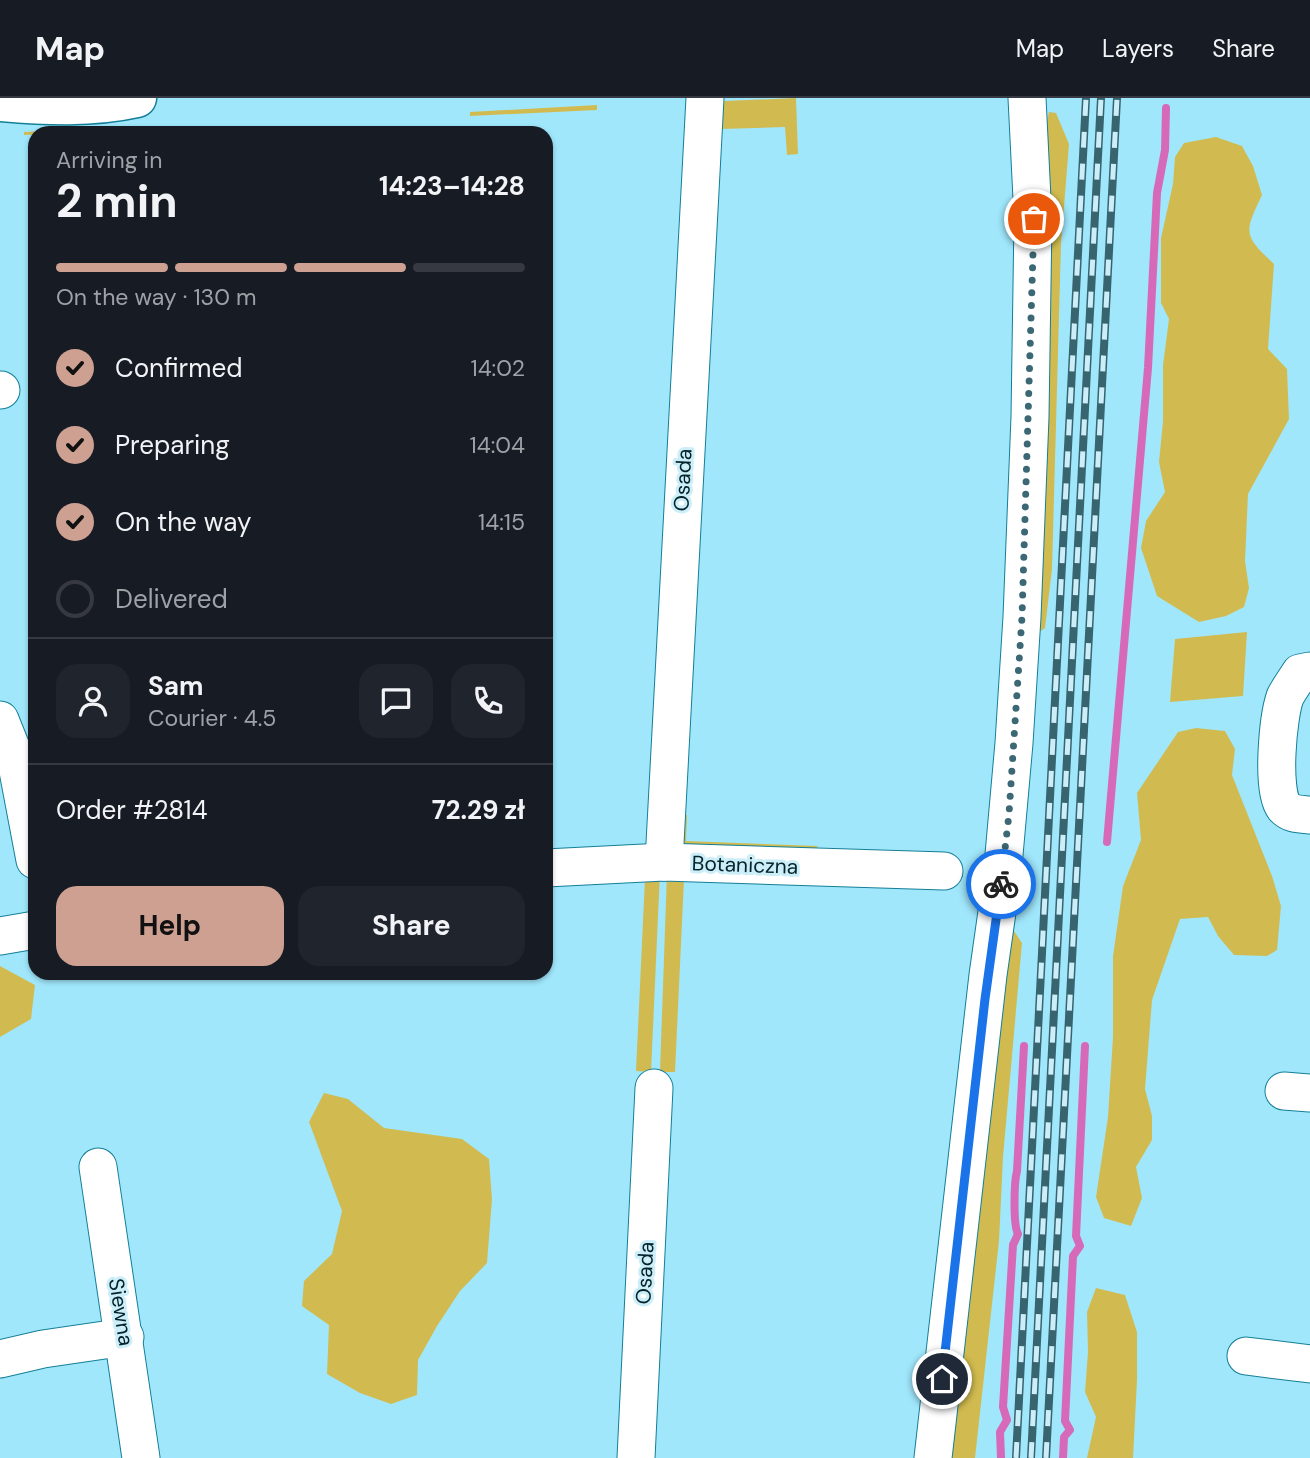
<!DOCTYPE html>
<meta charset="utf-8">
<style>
body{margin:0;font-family:"DM Sans",sans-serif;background:#20242c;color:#f1f3f6;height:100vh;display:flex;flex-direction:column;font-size:26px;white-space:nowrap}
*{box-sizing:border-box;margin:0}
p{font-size:23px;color:#9ea1a6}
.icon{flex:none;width:38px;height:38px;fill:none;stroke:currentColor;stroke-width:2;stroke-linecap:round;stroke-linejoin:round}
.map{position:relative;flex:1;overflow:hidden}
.panel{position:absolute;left:28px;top:28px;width:525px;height:854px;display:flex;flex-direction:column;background:#171b24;border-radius:21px;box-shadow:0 2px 5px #0004}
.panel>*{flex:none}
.pin{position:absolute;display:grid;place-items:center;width:60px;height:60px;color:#fff;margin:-30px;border:4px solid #fff;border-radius:50%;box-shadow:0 2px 7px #0007}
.courier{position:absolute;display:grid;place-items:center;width:70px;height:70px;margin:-35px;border:5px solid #1a73e8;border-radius:50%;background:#fff;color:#222;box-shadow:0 2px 9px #0007}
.headline em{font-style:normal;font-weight:700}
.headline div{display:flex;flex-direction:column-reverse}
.headline{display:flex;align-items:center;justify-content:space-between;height:119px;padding:0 28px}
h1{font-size:46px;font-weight:700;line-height:52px}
.bar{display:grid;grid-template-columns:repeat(4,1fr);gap:10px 7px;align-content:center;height:84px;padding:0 28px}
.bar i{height:9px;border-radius:5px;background:#363941}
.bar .on{background:#cda091}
.bar p{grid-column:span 4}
.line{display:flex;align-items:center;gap:18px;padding:0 28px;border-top:2px solid #363941}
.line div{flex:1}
.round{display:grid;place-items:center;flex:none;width:74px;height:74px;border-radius:21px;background:#20242c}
ol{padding:0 28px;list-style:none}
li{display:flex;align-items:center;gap:21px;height:77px}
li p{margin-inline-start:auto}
li .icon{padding:7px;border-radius:50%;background:#cda091;color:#111;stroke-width:4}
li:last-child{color:#9ea1a6}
li i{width:38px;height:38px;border:4px solid #363941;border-radius:50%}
.action{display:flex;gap:14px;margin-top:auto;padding:14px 28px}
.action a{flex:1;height:80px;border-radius:21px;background:#cda091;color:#111;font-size:28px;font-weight:700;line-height:80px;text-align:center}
.action a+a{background:#20242c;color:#f1f3f6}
header{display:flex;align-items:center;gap:42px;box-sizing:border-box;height:98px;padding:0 35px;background:#171b24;border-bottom:2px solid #363941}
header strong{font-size:33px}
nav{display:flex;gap:38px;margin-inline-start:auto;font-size:24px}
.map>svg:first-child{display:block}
.green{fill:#d1bb50}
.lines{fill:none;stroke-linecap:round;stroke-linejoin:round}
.stream{stroke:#d66ab9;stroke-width:8}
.minor-casing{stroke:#137f97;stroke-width:39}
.major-casing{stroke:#137f97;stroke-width:41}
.minor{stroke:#fff;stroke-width:37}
.major{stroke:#fff;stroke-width:38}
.rail-casing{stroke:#386470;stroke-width:8}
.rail{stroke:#cceef8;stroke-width:5;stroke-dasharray:16;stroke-linecap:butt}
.done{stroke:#3b6874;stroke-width:7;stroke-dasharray:0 12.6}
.route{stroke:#1a73e8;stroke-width:9}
.labels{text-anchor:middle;stroke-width:6;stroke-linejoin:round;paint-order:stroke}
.street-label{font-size:21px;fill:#04232a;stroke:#cceef8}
</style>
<header>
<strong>Map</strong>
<nav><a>Map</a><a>Layers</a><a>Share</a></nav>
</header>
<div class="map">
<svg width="1310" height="1360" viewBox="0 0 1310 1360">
<rect width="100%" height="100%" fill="#a0e7fc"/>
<!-- green -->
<g class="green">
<path d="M 796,0 L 798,56 L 787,57 L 785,29 L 721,31 L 722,5 L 725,3 Z"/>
<path d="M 597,7 L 597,12 L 470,18 L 470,14 Z"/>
<path d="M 1049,14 L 1056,15 L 1069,46 L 1061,146 L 1052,471 L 1045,530 L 1032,539 L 1042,44 Z"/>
<path d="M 164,28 L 164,30 L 24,37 L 24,34 Z"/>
<path d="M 1216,39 L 1242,48 L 1253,68 L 1262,97 C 1244,135 1243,137 1274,166 L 1268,251 L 1287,271 L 1289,321 L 1248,396 L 1245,463 L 1249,490 L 1244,509 L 1226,518 L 1199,524 L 1157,498 L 1141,450 L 1146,423 L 1165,394 L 1159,364 L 1163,323 L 1163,267 L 1169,221 L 1161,205 L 1161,140 L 1173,86 L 1175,59 L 1184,45 Z"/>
<path d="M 1247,534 L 1243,598 L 1170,604 L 1175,541 Z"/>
<path d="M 1196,630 L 1225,633 L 1235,651 L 1232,677 L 1272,778 L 1281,808 L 1277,852 L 1267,858 L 1234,857 L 1218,838 L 1208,819 L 1180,821 L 1152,902 L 1145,991 L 1152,1018 L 1152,1042 L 1136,1069 L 1142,1100 L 1131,1128 L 1104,1120 L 1096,1099 L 1108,1019 L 1113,939 L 1113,858 L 1123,788 L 1141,742 L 1137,695 L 1178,634 Z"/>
<path d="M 677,716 L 687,717 L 686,743 L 818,748 L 807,761 L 693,752 L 683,743 Z"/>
<path d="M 660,774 L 651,974 L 636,973 L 645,780 Z"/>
<path d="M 667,774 L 684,781 L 675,974 L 660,974 Z"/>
<path d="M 1012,830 L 1022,845 L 1003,1059 L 999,1143 L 975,1360 L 947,1360 Z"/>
<path d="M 0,868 L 35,887 L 31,921 L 0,939 Z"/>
<path d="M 324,995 L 348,1001 L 384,1030 L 462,1041 L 489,1061 L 492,1101 L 487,1165 L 460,1193 L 437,1228 L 418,1262 L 417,1297 L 391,1306 L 360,1295 L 327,1276 L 329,1227 L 302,1208 L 304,1183 L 332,1156 L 342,1113 L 309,1024 Z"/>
<path d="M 1096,1190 L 1125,1197 L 1137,1234 L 1137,1282 L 1133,1360 L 1087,1360 L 1096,1319 L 1085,1294 L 1088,1254 L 1087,1214 Z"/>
</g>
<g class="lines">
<!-- stream -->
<g class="stream">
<path d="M 1107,744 L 1148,270 L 1157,95 L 1165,52 L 1166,10"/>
<path d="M 1001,1360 L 1000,1334 L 1007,1322 L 1003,1309 L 1013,1147 L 1018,1136 C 1013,1127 1014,1084 1017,1073 L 1024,948"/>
<path d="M 1063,1360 L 1064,1339 L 1070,1332 L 1065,1323 L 1073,1158 L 1080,1148 L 1076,1138 L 1085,948"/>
</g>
<defs>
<g id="minor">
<path d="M 0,292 L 1,292"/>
<path d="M 1310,573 L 1300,575 C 1295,583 1289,591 1285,599 C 1278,619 1271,692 1284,709 C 1291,717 1301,716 1310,717"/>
<path d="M 0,622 L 16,662 L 35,762"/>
<path d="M 664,764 L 705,0"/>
<path d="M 546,770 L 664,764 L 944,773"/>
<path d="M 0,838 L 35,832"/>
<path d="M 1284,993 L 1310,995"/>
<path d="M 98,1069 L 141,1360"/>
<path d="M 1246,1258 L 1310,1266"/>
<path d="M 0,1261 L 43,1251 L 125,1239"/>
<path d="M 636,1360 L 654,990"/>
<path d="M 933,1360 L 988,877 L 1002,779 L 1014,645 L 1022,519 L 1030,319 L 1033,121 L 1027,0"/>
</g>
<path id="major" d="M 0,4 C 46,8 92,10 137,0"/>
</defs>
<!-- minor casing -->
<use href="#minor" class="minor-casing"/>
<!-- major casing -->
<use href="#major" class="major-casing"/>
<!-- minor -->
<use href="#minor" class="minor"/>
<!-- major -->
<use href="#major" class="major"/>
<defs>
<g id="rail">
<path d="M 1016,1360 L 1086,0"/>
<path d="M 1031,1360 L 1101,0"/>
<path d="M 1046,1360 L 1117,0"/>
</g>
</defs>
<!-- rail casing -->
<use href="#rail" class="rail-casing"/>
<!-- rail -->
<use href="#rail" class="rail"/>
</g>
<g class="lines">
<!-- done -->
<path class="done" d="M 1001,786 L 1009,716 L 1022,519 L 1034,121"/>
<!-- route -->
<path class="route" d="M 942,1281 L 985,901 L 1001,786"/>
</g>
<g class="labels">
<!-- street labels -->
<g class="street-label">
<text transform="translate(683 382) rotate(-87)" y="7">Osada</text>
<text transform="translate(745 767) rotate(2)" y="7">Botaniczna</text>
<text transform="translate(645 1175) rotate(-87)" y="7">Osada</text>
<text transform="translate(121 1214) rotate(81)" y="7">Siewna</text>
</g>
</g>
</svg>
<div class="pin" style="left:1034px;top:121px;background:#ea580c"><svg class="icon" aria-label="bag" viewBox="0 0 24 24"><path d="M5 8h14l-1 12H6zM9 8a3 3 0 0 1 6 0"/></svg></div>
<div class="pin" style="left:942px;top:1281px;background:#1f2937"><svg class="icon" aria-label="home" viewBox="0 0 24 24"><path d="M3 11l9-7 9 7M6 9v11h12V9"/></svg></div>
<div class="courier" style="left:1001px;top:786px"><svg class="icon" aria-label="bike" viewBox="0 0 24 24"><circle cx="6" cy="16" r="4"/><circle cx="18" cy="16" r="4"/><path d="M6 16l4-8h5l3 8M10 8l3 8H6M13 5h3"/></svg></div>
<section class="panel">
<div class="headline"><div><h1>2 min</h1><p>Arriving in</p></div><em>14:23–14:28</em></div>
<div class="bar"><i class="on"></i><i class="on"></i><i class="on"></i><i></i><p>On the way · 130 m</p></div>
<ol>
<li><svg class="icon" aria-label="check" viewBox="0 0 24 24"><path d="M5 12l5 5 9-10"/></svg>Confirmed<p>14:02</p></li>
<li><svg class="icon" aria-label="check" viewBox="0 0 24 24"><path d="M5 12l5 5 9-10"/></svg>Preparing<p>14:04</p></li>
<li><svg class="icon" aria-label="check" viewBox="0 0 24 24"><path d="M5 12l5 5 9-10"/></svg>On the way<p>14:15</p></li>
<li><i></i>Delivered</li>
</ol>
<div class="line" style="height:126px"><a class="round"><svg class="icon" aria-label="person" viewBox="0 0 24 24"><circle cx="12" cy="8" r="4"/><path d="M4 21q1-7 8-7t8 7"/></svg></a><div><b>Sam</b><p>Courier · 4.5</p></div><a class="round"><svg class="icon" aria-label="chat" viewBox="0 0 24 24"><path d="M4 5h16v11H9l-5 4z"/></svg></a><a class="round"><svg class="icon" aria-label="phone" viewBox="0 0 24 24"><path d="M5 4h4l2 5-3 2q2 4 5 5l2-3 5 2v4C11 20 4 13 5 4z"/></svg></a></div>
<div class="line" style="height:91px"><div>Order #2814</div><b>72.29 zł</b></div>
<div class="action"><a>Help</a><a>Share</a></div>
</section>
</div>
